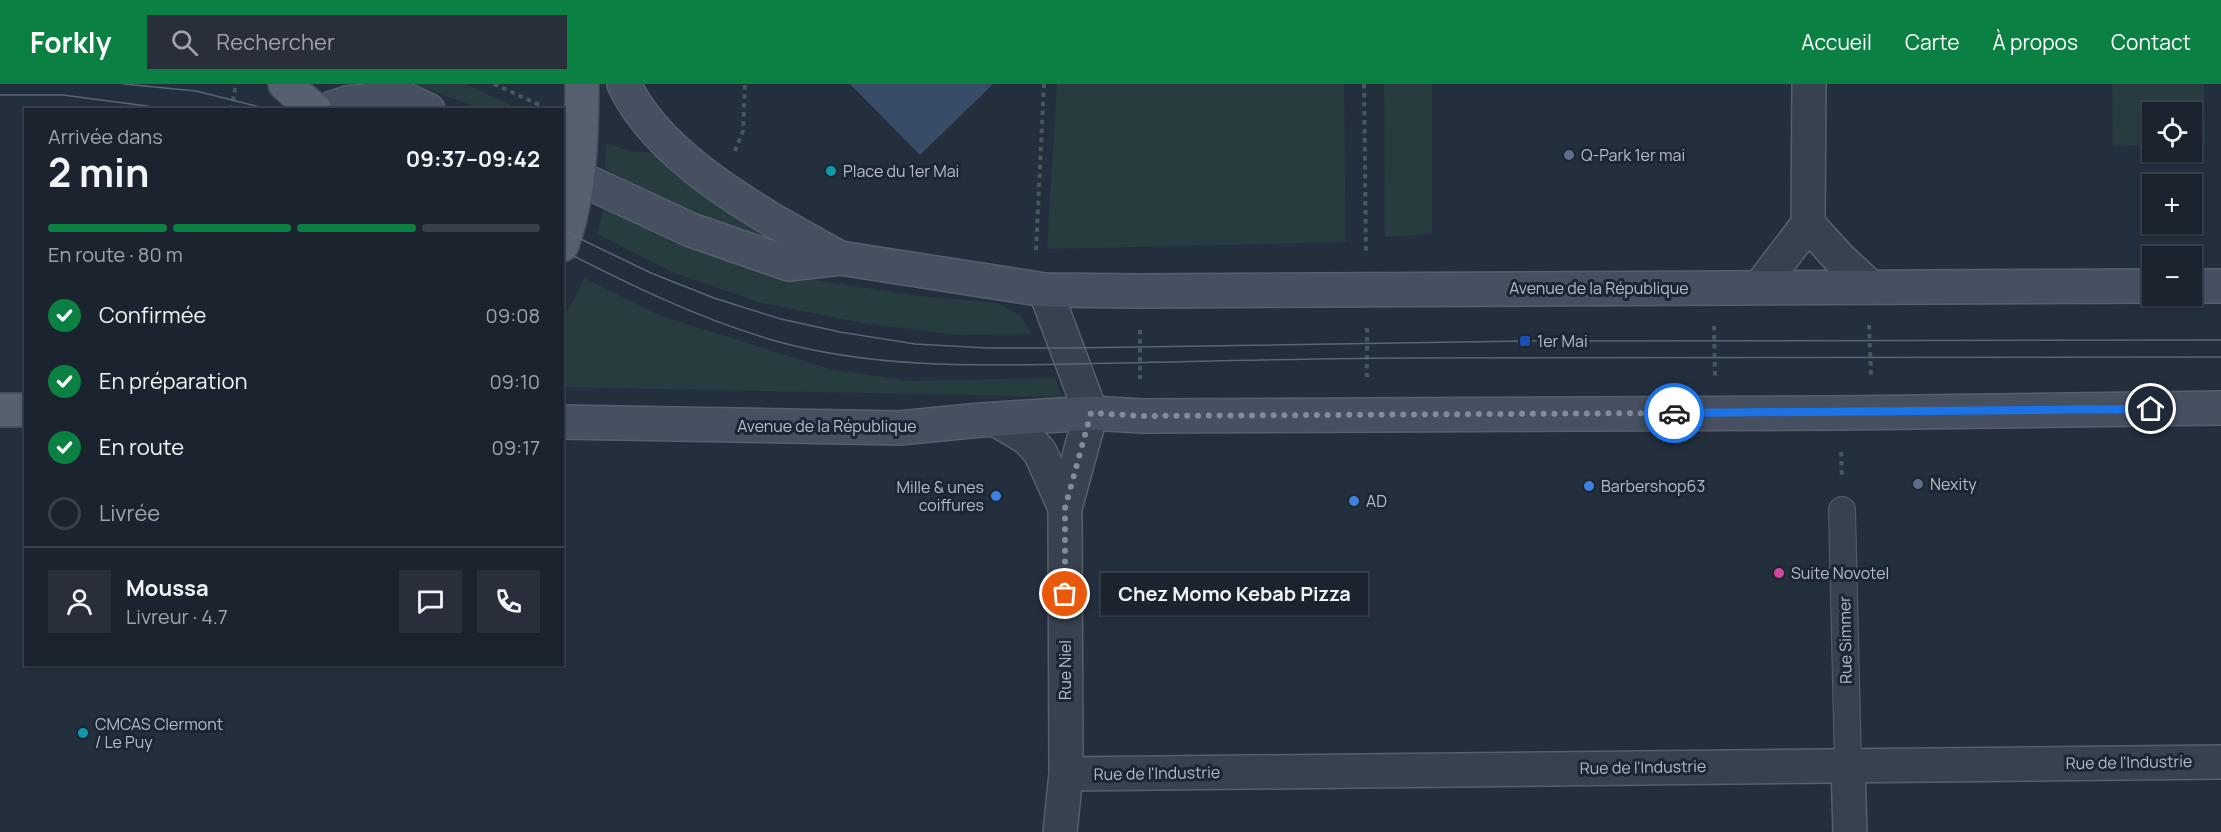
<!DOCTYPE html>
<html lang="fr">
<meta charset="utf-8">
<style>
body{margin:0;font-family:Manrope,sans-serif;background:#282f3a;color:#f1f3f6;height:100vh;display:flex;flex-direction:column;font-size:22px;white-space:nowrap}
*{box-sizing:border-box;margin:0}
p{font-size:20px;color:#a0a4aa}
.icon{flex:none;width:33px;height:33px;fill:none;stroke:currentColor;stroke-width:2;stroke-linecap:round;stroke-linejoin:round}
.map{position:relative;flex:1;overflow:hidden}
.side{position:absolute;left:24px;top:24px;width:540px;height:558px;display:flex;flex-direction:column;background:#1b232e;border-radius:0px;box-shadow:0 2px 4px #0004,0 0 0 2px #39404a}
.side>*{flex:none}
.controls{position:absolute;left:2142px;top:18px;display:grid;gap:12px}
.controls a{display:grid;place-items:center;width:60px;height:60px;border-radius:0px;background:#1b232e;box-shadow:0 2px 4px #0004,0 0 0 2px #39404a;font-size:30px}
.pin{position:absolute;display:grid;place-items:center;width:51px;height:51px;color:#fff;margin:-26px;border:3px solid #fff;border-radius:50%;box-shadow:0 2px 6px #0007}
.courier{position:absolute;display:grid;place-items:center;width:60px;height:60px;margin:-30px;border:4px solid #1a73e8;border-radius:50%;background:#fff;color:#222;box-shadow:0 2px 8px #0007}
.bubble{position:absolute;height:42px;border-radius:0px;background:#1b232e;box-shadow:0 2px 4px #0004,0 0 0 2px #39404a;font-size:20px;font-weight:700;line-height:42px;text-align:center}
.head em{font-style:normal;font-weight:700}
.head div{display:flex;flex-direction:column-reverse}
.head{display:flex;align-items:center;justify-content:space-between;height:102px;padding:0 24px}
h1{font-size:39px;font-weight:700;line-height:45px}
.bar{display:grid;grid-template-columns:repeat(4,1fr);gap:9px 6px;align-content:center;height:72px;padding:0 24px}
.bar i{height:8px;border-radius:4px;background:#39404a}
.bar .selected{background:#0b8043}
.bar p{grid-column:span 4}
.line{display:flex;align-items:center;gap:15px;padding:0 24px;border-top:2px solid #39404a}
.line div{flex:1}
.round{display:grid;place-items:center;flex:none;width:63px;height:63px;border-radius:0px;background:#282f3a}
ol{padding:0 24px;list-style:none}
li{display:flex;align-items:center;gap:18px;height:66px}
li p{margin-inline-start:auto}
li .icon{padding:6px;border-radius:50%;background:#0b8043;color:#fff;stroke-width:4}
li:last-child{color:#a0a4aa}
li i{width:33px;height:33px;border:3px solid #39404a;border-radius:50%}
header{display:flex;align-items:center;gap:36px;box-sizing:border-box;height:84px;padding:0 30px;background:#0b8043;color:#fff}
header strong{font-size:28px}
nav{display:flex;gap:33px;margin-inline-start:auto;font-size:21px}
.search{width:420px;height:54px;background:#282f3a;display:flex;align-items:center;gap:15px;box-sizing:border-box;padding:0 21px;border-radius:0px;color:#a0a4aa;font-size:22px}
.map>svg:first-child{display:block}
.green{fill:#263c3f}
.water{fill:#394c67}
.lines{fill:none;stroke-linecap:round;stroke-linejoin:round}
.service-casing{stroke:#565f6c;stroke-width:28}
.minor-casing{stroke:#565f6c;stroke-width:36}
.secondary-casing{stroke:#565f6c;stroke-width:36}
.primary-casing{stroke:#414a57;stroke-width:36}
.path{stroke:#44595c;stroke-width:4;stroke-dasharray:4.5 4.5;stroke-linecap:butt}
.service{stroke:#38414e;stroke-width:26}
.minor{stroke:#38414e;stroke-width:33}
.secondary{stroke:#465061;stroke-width:33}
.primary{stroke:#56606e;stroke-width:33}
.tram{stroke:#5a6575;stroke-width:1.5}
.done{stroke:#828b98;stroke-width:6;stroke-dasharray:0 10.8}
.route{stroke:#1a73e8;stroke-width:8}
.service-dot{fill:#5c6f8a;stroke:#1d2633;stroke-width:2}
.culture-dot{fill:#0f9aa8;stroke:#1d2633;stroke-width:2}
.transit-dot{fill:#1a4fb4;stroke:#1d2633;stroke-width:2}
.shop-dot{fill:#3f7fe0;stroke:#1d2633;stroke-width:2}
.hotel-dot{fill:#d1479c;stroke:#1d2633;stroke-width:2}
.labels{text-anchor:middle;stroke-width:6;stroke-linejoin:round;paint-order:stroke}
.poi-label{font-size:16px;fill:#b4bcc9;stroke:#1d2633;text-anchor:start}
.street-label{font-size:16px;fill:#b4bcc9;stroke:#1d2633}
</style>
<header>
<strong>Forkly</strong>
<div class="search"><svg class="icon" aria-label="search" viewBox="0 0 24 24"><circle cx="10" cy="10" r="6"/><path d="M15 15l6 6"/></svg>Rechercher</div>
<nav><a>Accueil</a><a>Carte</a><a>À propos</a><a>Contact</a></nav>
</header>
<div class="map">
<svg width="2221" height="748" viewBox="0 0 2221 748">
<rect width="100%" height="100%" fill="#242f3e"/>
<!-- green -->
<g class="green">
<path d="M 415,0 L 465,0 L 519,25 L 481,25 Z"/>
<path d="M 1057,0 L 1344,0 L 1346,158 L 1047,165 Z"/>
<path d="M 1384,0 L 1432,0 L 1432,150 L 1385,153 Z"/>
<path d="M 2112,0 L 2204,0 L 2205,61 L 2192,61 L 2192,28 L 2152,28 L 2152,61 L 2113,62 Z"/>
<path d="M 606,59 L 629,67 L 658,69 L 788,164 L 666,119 L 605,85 Z"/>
<path d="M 606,116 L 702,161 L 807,195 L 919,212 L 997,219 L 1020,231 L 1032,250 L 957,251 L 862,239 L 758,218 L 672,188 L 597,150 Z"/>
<path d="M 584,194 L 661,232 L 830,285 L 909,297 L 1055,294 L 1062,313 L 563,303 L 563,230 L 572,220 Z"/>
</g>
<!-- water -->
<path class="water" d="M 850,0 L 993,0 L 920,71 Z"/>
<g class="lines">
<defs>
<path id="service" d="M 1842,426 L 1848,681"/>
<g id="minor">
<path d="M 1808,140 L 1839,174 L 1870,203"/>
<path d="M 1760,203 L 1808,140 L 1809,0"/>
<path d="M 1045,206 L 1091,329 L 1065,424 L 1066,690 L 1060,748"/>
<path d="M 997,336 L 1027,354 L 1040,368 L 1065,424"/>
<path d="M 1848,681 L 1850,748"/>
<path d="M 1066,690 L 2221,678"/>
</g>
<g id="secondary">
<path d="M 624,0 C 660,78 768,134 840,174"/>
<path d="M 380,4 L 428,26"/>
<path d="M 326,26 L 347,19 L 400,14"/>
<path d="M 562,86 L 691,146 L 789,180 L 840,174 L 1045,206 L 1140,207 L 2152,202"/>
<path d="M 2192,202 L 2221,202"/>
<path d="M 562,338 L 899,344 L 981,336 L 1091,329 L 1142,332 L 1839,329 L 2221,324"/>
</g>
<g id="primary">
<path d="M 285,0 L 315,26"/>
<path d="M 562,161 C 580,111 582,53 582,0"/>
<path d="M 0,326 L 26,326"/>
</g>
</defs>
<!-- service casing -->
<use href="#service" class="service-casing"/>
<!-- minor casing -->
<use href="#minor" class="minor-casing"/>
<!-- secondary casing -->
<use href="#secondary" class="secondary-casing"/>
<!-- primary casing -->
<use href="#primary" class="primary-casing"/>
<!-- path -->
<g class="path">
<path d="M 494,0 L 542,22"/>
<path d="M 1364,0 L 1366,167"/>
<path d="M 231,26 L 236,0"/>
<path d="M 735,67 L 743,47 L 745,0"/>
<path d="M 1036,166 L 1044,0"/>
<path d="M 1869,241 L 1871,291"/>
<path d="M 1714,242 L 1715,292"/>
<path d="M 1367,244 L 1367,293"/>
<path d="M 1140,246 L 1140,295"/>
<path d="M 1841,368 L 1842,394"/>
</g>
<!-- service -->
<use href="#service" class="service"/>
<!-- minor -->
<use href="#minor" class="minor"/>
<!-- secondary -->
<use href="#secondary" class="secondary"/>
<!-- primary -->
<use href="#primary" class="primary"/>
<!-- tram -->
<g class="tram">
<path d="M 124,0 L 196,7 L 272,26"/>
<path d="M 0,11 L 63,11 L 177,26"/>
<path d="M 562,146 L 651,189 L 714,214 L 781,235 L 840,248 L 915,260 L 988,264 L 1068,264 L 1525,257 L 2221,256"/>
<path d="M 562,166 C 630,201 698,234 772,256 C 870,284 972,282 1073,280 C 1189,278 1304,274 1419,274 C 1687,273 1954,273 2221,273"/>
</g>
</g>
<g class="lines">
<!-- done -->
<path class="done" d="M 1065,510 L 1065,424 L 1091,329 L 1142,332 L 1674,329"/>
<!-- route -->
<path class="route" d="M 1674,329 L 2151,325"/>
</g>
<!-- markers -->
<g class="service-dot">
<circle cx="1569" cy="71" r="6"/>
<circle cx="1918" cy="400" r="6"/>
</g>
<g class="culture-dot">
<circle cx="831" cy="87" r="6"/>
<circle cx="83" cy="649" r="6"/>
</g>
<rect class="transit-dot" x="1519" y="251" width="12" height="12" rx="3"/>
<g class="shop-dot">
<circle cx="1589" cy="402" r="6"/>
<circle cx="996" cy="412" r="6"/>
<circle cx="1354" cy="417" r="6"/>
</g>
<circle class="hotel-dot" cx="1779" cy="489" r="6"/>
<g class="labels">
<!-- poi labels -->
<g class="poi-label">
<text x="1581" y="77">Q-Park 1er mai</text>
<text x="843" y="93">Place du 1er Mai</text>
<text x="1537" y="263">1er Mai</text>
<text x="1930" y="406">Nexity</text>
<text x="1601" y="408">Barbershop63</text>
<text x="984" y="409" text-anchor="end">Mille &amp; unes<tspan x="984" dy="18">coiffures</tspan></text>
<text x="1366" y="423">AD</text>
<text x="1791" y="495">Suite Novotel</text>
<text x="95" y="646">CMCAS Clermont<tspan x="95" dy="18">/ Le Puy</tspan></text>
</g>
<!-- street labels -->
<g class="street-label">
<text x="1599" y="210">Avenue de la République</text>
<text x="827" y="348">Avenue de la République</text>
<text transform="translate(1845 556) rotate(-91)" y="6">Rue Simmer</text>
<text transform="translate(1065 586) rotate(-90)" y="6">Rue Niel</text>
<text transform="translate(2129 678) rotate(-1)" y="6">Rue de l'Industrie</text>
<text transform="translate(1643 683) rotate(-1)" y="6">Rue de l'Industrie</text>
<text transform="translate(1157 689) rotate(-1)" y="6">Rue de l'Industrie</text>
</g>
</g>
</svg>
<div class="controls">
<a><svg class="icon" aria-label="locate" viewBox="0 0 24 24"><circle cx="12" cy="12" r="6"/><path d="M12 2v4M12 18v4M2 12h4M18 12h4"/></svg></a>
<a>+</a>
<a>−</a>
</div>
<div class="pin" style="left:1065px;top:510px;background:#ea580c"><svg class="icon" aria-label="bag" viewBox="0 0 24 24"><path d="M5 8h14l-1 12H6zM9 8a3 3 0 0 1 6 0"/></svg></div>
<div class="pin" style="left:2151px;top:325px;background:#1f2937"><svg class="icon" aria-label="home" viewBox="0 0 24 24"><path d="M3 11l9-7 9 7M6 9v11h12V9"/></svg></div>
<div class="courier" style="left:1674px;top:329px"><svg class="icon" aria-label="car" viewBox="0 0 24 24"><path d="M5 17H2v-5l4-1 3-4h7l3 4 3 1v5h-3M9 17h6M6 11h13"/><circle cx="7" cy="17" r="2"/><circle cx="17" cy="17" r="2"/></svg></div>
<div class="bubble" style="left:1101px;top:489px;width:267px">Chez Momo Kebab Pizza</div>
<section class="side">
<div class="head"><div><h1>2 min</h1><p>Arrivée dans</p></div><em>09:37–09:42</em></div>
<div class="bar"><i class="selected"></i><i class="selected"></i><i class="selected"></i><i></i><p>En route · 80 m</p></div>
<ol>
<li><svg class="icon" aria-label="check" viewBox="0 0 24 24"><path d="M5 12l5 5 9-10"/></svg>Confirmée<p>09:08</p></li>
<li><svg class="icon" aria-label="check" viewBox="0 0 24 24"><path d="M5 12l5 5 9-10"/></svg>En préparation<p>09:10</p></li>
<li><svg class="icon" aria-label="check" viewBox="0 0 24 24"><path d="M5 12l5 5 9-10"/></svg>En route<p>09:17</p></li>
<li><i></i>Livrée</li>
</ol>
<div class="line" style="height:108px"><a class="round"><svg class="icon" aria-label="person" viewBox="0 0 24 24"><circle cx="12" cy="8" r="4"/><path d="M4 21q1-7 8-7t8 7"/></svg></a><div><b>Moussa</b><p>Livreur · 4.7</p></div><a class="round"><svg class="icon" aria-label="chat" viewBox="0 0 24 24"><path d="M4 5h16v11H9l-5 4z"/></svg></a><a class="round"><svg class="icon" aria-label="phone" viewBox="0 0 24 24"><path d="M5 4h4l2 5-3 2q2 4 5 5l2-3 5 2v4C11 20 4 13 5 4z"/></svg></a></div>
</section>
</div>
